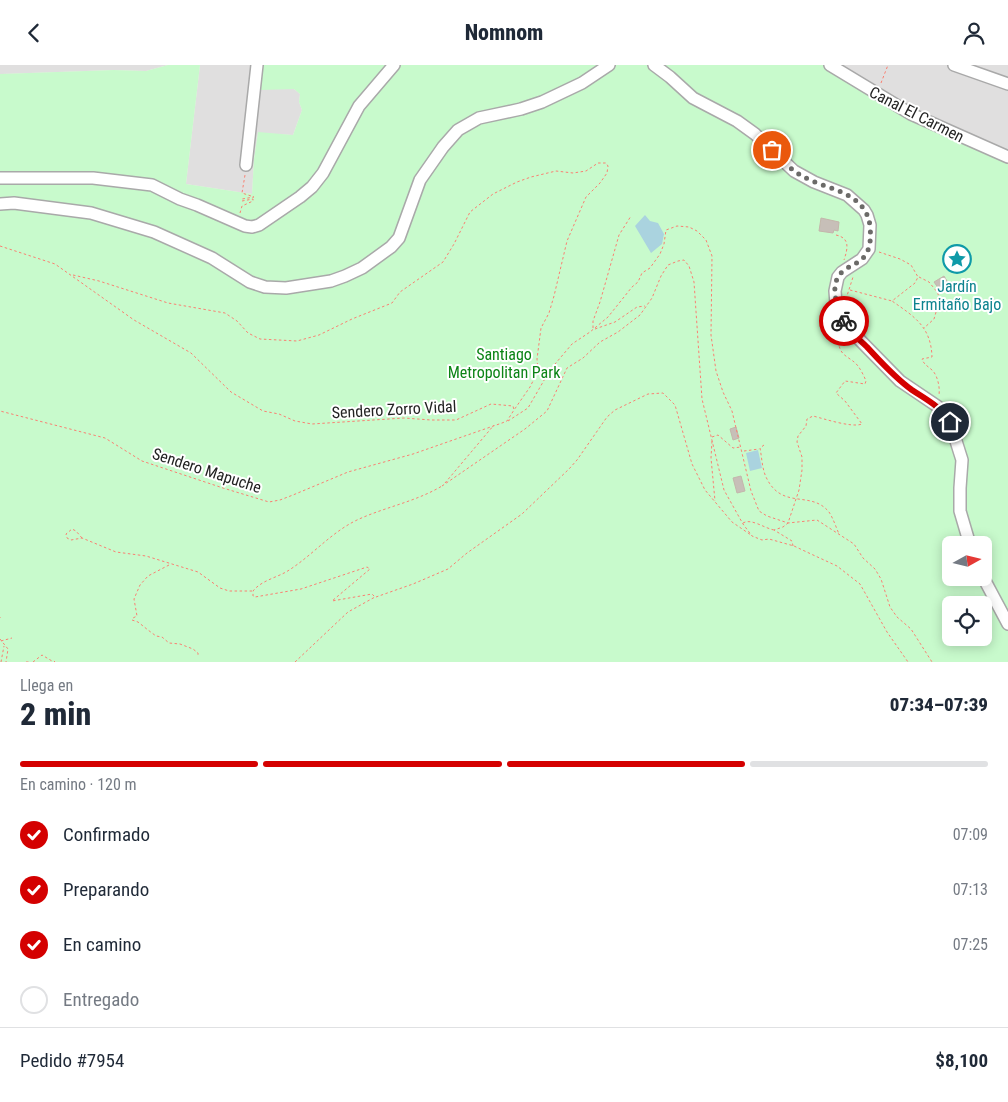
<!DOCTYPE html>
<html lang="es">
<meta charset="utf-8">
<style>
body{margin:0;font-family:"Roboto Condensed",sans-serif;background:#f6f6f7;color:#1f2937;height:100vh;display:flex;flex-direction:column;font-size:19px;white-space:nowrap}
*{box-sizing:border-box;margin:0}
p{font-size:16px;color:#747a83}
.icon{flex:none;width:28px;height:28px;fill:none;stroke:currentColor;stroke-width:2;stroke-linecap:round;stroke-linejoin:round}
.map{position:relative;height:597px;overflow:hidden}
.sheet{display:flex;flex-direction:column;background:#fff;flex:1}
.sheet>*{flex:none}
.needle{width:32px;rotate:82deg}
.controls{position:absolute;left:942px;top:471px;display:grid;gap:10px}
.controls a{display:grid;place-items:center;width:50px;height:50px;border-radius:8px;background:#fff;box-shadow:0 2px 12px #0003;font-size:25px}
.pin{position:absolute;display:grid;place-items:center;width:42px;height:42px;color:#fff;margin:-21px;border:2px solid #fff;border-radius:50%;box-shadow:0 1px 5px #0007}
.courier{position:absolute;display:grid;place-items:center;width:50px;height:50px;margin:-25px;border:4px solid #d40000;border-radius:50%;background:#fff;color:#222;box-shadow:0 1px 6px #0007}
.headline em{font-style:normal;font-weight:800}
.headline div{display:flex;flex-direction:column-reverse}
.headline{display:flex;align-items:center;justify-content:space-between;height:85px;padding:0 20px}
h1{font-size:32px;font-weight:800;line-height:38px}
.bar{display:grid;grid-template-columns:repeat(4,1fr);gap:8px 5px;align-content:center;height:60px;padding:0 20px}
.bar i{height:6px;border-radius:4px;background:#e0e1e3}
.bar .selected{background:#d40000}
.bar p{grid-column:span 4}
.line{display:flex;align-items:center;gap:12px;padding:0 20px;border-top:1px solid #e0e1e3}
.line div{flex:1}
ol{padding:0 20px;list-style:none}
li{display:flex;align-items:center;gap:15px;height:55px}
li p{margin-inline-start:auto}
li .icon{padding:5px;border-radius:50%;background:#d40000;color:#fff;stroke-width:4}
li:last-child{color:#747a83}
li i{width:28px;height:28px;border:2px solid #e0e1e3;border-radius:50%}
header{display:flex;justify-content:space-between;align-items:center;height:65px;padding:0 20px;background:#fff;font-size:22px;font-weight:800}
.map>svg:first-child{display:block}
.residential{fill:#e0dfdf}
.park{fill:#c8facc;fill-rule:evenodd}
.water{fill:#aad3df}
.building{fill:#c7bfb8;stroke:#c4b6ab}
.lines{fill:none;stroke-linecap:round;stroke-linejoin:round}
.minor-casing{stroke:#a9a9a9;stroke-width:14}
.path{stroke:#fa8072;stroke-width:1;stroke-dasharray:2.5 2.5;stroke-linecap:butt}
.minor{stroke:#fff;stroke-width:11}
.done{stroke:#6b6a68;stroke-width:5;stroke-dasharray:0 9}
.route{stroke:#d40000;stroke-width:6}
.labels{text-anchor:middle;stroke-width:4;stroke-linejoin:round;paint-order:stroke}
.street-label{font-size:16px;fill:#222;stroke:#fff}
.culture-label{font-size:16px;fill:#0d838f;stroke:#fff}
.park-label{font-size:16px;fill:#0c8416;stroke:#fff}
</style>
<header><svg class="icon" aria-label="back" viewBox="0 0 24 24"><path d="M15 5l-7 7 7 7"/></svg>Nomnom<svg class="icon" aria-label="person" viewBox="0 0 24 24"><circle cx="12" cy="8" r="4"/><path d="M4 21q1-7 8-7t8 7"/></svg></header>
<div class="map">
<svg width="1008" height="597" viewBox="0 0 1008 597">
<rect width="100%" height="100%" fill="#f2efe9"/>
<!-- residential -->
<g class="residential">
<path d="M 0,0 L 168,0 L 146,6 L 114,5 L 3,9 L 0,9 Z"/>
<path d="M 200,0 L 263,0 L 260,24 L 294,24 L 300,29 L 299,37 L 302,45 L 293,70 L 258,68 L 254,94 L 252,129 L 186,119 Z"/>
<path d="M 835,0 L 1008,0 L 1008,88 L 944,61 Z"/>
</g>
<!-- park -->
<path class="park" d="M 168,0 L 200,0 L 186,119 L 252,129 L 254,94 L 258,67 L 293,70 L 302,45 L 299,37 L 300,29 L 294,24 L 260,25 L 263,0 L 835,0 L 901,41 L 1008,88 L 1008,597 L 0,597 L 0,9 L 114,5 L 146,6 ZM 951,480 L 984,480 L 984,512 L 951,512 ZM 951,540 L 984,540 L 984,572 L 951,572 Z"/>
<!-- water -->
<g class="water">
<path d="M 645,150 L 650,156 L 658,158 L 664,169 L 662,179 L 651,188 L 635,161 Z"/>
<path d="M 758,385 L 762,403 L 750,406 L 746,388 Z"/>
</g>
<!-- building -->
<g class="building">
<path d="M 821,153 L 839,157 L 838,166 L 834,165 L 833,168 L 819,166 Z"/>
<path d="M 944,211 L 950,221 L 941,227 L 934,217 Z"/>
<path d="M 736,362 L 739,373 L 733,375 L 730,364 Z"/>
<path d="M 741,411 L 745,426 L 737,428 L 733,413 Z"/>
</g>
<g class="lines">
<defs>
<g id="minor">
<path d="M 654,0 L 670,12 L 693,33 L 737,56 L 755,69 L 794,106 L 814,117 L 847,130 L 864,145 L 867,150 L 870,160 L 869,184 L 862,194 L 842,207 L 838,212 L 835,226 L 836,239 L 851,266 L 900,316 L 937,341 L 944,347 L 950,357 L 962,395 L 960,423 L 960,446 L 970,480"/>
<path d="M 830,0 L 911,49 L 1008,92"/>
<path d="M 954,0 L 1008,19"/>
<path d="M 246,100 L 257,0"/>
<path d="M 0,113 L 93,113 L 152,120 L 180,134 L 197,140 L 245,161 L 252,162 L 259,160 L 300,132 L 312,122 L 323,108 L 359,41 L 394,0"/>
<path d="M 0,139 L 14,138 L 91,148 L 154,167 L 212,193 L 250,217 L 265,222 L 286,223 L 331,216 L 345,211 L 362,203 L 391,182 L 399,173 L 420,115 L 443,82 L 458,65 L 479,53 L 521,44 L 542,37 L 582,18 L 609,0"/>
<path d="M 983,512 L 1008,559"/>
</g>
</defs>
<!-- minor casing -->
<use href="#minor" class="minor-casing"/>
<!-- path -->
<g class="path">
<path d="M 881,18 L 888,0"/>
<path d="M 240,148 L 242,141 L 253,136 L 253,134 L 242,136 L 242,134 L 254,132 L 242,128 L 245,110"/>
<path d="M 836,170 C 850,173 848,183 844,195"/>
<path d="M 0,181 L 55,199 L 134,255 L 191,288 L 231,327 L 263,346 L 279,349 L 295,356 L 312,359 L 404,353 L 431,355 L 456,355 L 491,339 L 513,341 L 514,345 L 507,356 L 502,358 L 413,389 L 348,407 L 293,430 L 280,435 L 269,437 L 223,423 L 142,396 L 105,373 L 0,346"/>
<path d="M 879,187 L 900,194 L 911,200 L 918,212 L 915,218 L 892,236 C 915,252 931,262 932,292 L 922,294 C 924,300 928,301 933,306 C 938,312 940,323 939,330"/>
<path d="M 73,210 L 99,216 L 168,238 L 225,248 L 237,256 L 248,268 L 260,274 L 297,276 L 319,270 L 352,254 L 392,238 L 400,227 L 443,197 L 454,179 L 470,147 L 493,129 L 517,117 L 531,112 L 556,106 L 573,108 L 586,106 L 598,98 L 606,98 L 608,101 L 607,108 L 600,118 L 586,132 L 567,176 L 554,231 L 549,248 L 541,263 L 537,294 L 538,306 L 530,322 L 514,345"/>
<path d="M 919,212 L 929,217 L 938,228 L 939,237 L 934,254 L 924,263"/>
<path d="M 850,225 L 892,236"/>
<path d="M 846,234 L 853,212"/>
<path d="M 593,263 L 593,256 L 600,237 L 619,170 L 631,151"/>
<path d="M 595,264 L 615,257 L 637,242 L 645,241"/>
<path d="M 508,356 L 528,343 L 550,305 L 572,279 L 590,267 L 608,252 L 632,222 L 638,217 L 642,208 L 650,203 L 660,189 L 664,179 L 666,165 L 677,161 L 689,162 L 697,166 L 706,175 L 712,191 L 711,270 L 716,306 L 723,327 L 732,346 L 751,426 L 759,446 L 767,451 L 788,458 L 817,455 L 854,479 L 863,493 L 875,504 L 881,514 L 890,542 L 897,552 L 911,564 L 932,597"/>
<path d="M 712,372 L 718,370 L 733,383 L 741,382"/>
<path d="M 712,376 L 711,393 L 715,436"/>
<path d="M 764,380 L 760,383 C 762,393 762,405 767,414 C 783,445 811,425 829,447 C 833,453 836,462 839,469"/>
<path d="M 744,386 L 759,384"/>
<path d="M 445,418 L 494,360"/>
<path d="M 442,421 L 525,364 L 547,346 L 567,303 L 583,293 L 600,277 L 618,267 L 640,250 L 652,233 L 661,211 L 668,200 L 678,196 L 684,195 L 689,201 L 694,217 L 702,334 L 724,425 L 743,459 L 752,471 L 762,475 L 769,474 L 794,481 L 811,489 L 837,501 L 860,519 L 887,567 L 908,597"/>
<path d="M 743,458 C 751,453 764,463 774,465"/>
<path d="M 82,473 L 76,466 L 72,464 L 66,469 L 67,473 L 71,475 L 82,473 L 116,487 L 146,491 L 198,507 L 220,523 L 229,526 L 252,526"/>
<path d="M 793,481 L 792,476 L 774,465 L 783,462 L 788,458 L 799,425 L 802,405 L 802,392 L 797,377 L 798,371 L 806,361 L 807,354 L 813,351 C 825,354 852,363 862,359 L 845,336 L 836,328 L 845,316 L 865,319 L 866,316 C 864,311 861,305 858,301 C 851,292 841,292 839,280 L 847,275"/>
<path d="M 169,500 L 148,511 L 140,520 L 134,534 L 137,551 L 133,553 L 132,555 L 138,557 L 148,565 L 156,571 L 162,572 L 169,578 L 180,579 L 193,584 L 198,588 L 198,591"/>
<path d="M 376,532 L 413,519 L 448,504 L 467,488 L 522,449 L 569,404 L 577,395 L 607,352 L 615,345 L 648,329 L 663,328 L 675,340 L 692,399 L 705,425 L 732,457 L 751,470"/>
<path d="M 0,553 L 0,552"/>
<path d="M 0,574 L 8,584 L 6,597"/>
<path d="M 1,576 L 12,573"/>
<path d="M 54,596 L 55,597"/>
<path d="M 1,597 L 4,581"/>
<path d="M 26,597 L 31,597"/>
<path d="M 33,597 L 42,590 L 52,596"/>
<path d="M 295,597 L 348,547 L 375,532 L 372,529 L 332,536 L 370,504 L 367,502 L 301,524 L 255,532 L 253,531 L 253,526 C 261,516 275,513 286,507 C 311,492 330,468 357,455 C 385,442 415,437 442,421"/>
</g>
<!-- minor -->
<use href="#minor" class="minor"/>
</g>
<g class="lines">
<!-- done -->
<path class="done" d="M 772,85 C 781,95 791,105 804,112 C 828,125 866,127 870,161 C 871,172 871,186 862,194 C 857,199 849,201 843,206 C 828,219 837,242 844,256"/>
<!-- route -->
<path class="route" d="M 844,256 C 849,267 859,274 867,282 C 881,297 895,313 912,325 C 927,335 940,341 950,357"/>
</g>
<!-- icons -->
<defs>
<symbol id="sight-ring" viewBox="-11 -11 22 22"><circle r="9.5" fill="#fff" stroke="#0f9aa8" stroke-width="1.5"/><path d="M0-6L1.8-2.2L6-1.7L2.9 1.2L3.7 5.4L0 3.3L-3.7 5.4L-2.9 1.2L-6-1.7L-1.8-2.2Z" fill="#0f9aa8"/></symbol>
</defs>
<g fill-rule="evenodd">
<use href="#sight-ring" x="941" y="178" width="32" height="32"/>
</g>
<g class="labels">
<!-- street labels -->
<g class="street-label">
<text transform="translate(917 49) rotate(27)" y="6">Canal El Carmen</text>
<text transform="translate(394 344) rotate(-3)" y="6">Sendero Zorro Vidal</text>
<text transform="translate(207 405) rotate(18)" y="6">Sendero Mapuche</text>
</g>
<!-- culture labels -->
<g class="culture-label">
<text x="957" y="227">Jardín<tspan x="957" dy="18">Ermitaño Bajo</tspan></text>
</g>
<!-- park labels -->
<g class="park-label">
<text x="504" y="295">Santiago<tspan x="504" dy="18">Metropolitan Park</tspan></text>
</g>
</g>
</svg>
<div class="controls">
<a><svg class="needle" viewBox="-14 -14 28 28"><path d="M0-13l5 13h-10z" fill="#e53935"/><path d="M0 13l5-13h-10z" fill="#747a83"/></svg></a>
<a><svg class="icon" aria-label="locate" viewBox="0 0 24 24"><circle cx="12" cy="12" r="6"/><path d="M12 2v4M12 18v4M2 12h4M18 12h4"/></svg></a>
</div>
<div class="pin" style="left:772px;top:85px;background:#ea580c"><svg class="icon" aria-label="bag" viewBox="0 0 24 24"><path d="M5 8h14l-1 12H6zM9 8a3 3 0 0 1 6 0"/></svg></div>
<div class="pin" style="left:950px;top:357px;background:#1f2937"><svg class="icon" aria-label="home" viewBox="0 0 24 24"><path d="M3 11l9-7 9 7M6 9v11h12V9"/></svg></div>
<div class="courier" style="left:844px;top:256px"><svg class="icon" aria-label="bike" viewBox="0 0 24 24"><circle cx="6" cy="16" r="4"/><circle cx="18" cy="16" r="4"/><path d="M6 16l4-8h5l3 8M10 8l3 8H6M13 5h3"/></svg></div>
</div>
<section class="sheet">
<div class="headline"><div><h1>2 min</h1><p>Llega en</p></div><em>07:34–07:39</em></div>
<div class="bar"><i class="selected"></i><i class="selected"></i><i class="selected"></i><i></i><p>En camino · 120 m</p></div>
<ol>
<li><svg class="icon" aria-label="check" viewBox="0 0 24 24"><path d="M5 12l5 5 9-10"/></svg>Confirmado<p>07:09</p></li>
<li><svg class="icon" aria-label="check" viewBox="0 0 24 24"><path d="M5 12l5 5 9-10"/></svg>Preparando<p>07:13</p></li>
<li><svg class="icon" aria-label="check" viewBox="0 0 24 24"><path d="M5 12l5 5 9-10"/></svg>En camino<p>07:25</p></li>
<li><i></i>Entregado</li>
</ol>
<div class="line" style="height:65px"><div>Pedido #7954</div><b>$8,100</b></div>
</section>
